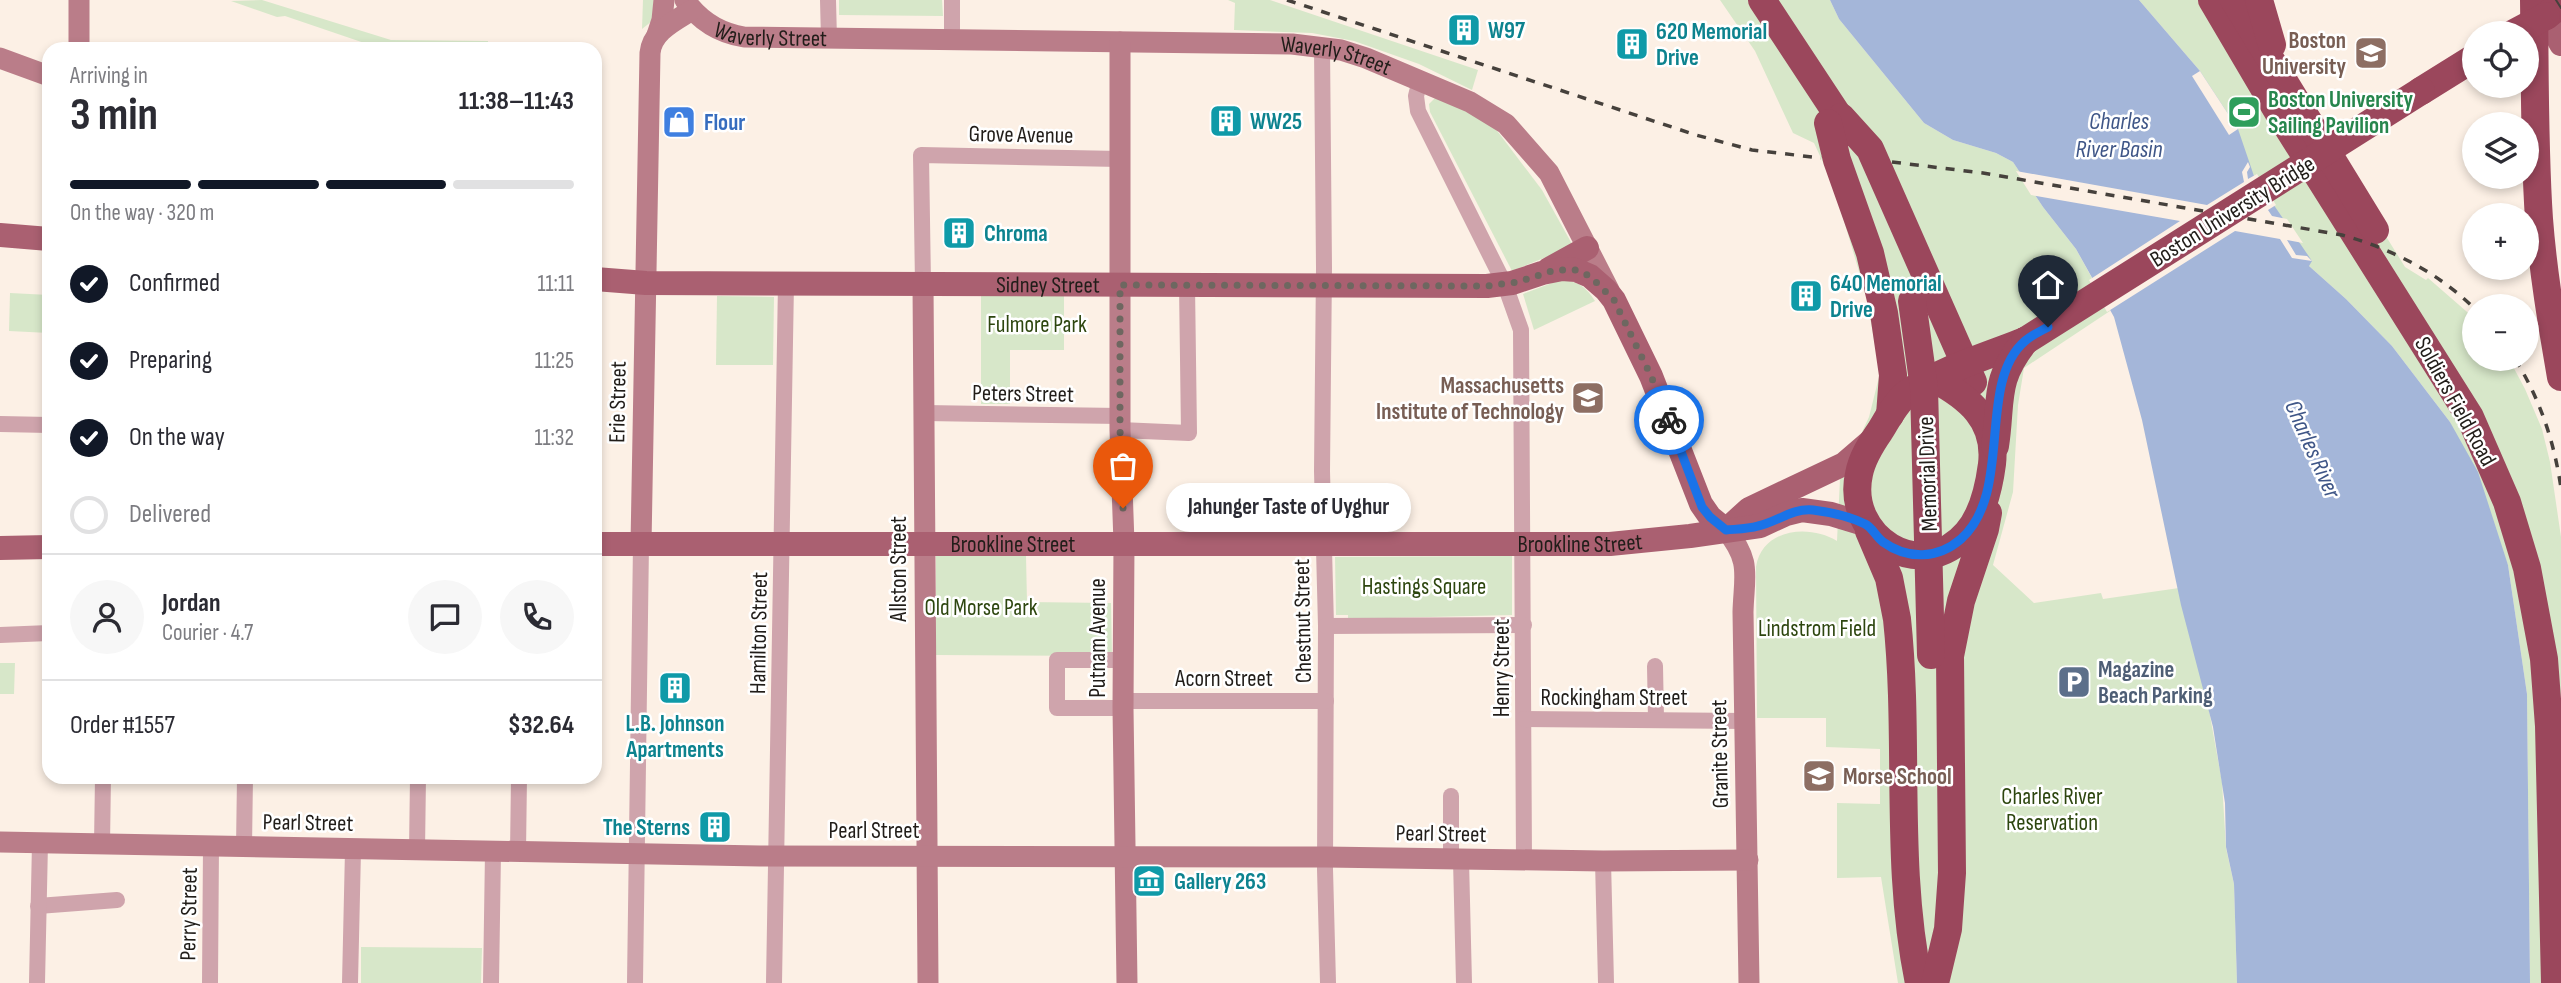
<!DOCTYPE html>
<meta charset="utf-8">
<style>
body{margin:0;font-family:"Sofia Sans Condensed",sans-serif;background:#f7f7f7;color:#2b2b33;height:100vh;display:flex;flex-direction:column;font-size:26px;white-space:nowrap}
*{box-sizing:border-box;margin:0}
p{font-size:23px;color:#7c7c81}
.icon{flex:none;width:38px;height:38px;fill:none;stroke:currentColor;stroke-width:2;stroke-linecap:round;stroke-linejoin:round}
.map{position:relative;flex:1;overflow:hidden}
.details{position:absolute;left:42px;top:42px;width:560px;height:742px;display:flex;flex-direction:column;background:#fff;border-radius:21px;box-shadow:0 4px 10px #0003}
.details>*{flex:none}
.buttons{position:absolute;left:2462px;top:21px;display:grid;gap:14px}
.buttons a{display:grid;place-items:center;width:77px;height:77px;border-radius:50%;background:#fff;box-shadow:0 4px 10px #0003;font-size:35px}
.pin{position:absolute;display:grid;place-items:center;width:60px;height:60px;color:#fff;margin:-72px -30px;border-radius:50% 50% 50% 0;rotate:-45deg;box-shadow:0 0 7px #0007}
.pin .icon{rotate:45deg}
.courier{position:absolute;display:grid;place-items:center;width:70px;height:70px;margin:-35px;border:5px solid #1a73e8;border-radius:50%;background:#fff;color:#222;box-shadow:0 2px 9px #0007}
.bubble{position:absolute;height:49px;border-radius:24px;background:#fff;box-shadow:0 4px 10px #0003;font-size:23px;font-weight:700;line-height:49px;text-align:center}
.overview em{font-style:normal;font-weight:700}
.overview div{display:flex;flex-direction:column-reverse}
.overview{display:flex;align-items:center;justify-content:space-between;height:119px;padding:0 28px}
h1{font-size:46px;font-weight:700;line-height:52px}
.bar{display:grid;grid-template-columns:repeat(4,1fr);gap:10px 7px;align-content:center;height:84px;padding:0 28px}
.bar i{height:9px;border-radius:5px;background:#e1e1e2}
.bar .current{background:#111827}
.bar p{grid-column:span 4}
.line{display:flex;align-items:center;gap:18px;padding:0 28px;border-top:2px solid #e1e1e2}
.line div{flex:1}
.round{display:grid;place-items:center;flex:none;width:74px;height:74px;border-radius:37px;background:#f7f7f7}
ol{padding:0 28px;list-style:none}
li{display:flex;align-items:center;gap:21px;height:77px}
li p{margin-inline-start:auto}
li .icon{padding:7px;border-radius:50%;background:#111827;color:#fff;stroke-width:4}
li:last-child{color:#7c7c81}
li i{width:38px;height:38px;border:4px solid #e1e1e2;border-radius:50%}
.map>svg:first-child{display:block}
.green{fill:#d7e7c9}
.water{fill:#a4b6d9}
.pier{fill:#fcf0e5}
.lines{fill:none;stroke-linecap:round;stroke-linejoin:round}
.street{stroke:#cfa4ac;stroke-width:16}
.secondary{stroke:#ba7d89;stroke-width:21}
.primary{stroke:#aa6071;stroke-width:24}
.highway{stroke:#9b475c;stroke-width:28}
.tram{stroke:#46413c;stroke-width:2}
.rail{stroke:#46413c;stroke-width:3.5;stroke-dasharray:9 9;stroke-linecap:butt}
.highway-bridge{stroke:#9b475c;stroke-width:28}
.done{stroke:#6e6760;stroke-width:7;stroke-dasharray:0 12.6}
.route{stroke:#1a73e8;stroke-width:9}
.labels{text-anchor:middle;stroke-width:5;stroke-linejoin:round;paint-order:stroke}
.street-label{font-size:23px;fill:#211d19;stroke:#fff}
.culture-label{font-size:23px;font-weight:bold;fill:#0d838f;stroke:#fff;text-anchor:start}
.education-label{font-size:23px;font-weight:bold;fill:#785e54;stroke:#fff;text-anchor:end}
.leisure-label{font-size:23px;font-weight:bold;fill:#27864d;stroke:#fff;text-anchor:start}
.shop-label{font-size:23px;font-weight:bold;fill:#366cbe;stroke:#fff;text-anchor:start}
.park-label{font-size:23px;fill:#2d460f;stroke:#fff}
.service-label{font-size:23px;font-weight:bold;fill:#4e5e75;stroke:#fff;text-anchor:start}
.water-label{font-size:24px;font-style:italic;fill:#3f5687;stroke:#fff}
</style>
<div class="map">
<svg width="2561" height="983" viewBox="0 0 2561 983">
<rect width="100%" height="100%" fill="#fcf0e5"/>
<!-- green -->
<g class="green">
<path d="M 262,0 L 391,40 L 488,41 L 488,49 L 382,49 L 285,16 L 277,17 L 231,1 Z"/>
<path d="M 643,0 L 654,0 L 652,21 L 642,29 Z"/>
<path d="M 839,0 L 942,0 L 943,16 L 839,15 Z"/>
<path d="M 1228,0 L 1270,0 L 1478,70 L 1472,90 L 1419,64 L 1354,41 L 1312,33 L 1234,30 L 1235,3 Z"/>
<path d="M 1720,0 L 1830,0 L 1839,19 L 1924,123 L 1953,140 L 1996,153 L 2013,162 L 2043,207 L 2076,249 L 2110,311 L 2024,368 L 2018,405 L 2013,492 L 1993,565 L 2034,603 L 2101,593 L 2103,599 L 2179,588 L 2207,699 L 2222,782 L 2226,848 L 2234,884 L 2237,983 L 1898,983 L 1881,877 L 1837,878 L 1837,803 L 1880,804 L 1880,749 L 1826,747 L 1826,718 L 1757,718 L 1756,567 C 1762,528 1810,524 1837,541 L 1840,479 L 1869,417 L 1880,373 L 1866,295 L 1833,184 L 1814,143 L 1793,133 L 1755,51 Z"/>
<path d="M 2139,0 L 2200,0 L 2322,133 L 2405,267 L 2426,280 L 2428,278 L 2474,318 L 2474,359 L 2509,359 L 2525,389 L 2542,429 L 2550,462 L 2561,537 L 2561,983 L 2530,983 L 2527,694 L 2508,565 L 2450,422 L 2392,346 L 2346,299 L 2309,266 L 2307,256 L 2254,176 L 2200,71 Z"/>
<path d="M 48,97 L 49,97 L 49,210 L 43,210 Z"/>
<path d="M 1435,98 L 1463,108 L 1495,128 L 1542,190 L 1572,244 L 1571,247 L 1512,271 L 1430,112 L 1429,104 Z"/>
<path d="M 1560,280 C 1578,281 1585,286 1595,301 L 1534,330 L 1523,294 Z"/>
<path d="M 10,293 L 49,295 L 49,333 L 9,331 Z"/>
<path d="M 717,296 L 774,297 L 773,365 L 716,365 Z"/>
<path d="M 981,296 L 1064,296 L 1064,350 L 1010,350 L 1010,404 L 981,404 Z"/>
<path d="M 936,555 L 1026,556 L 1027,602 L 1111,603 L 1112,656 L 936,655 Z"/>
<path d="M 1512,556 L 1512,615 L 1348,619 L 1348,615 L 1336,615 L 1335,557 Z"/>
<path d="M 0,663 L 15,663 L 14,694 L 0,694 Z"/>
<path d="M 361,947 L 482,948 L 481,983 L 361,983 Z"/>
</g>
<!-- water -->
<path class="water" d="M 1830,0 L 2139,0 L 2200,71 L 2238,129 L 2254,176 L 2312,261 L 2309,266 L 2346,299 L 2392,346 L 2450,422 L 2478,472 L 2508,565 L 2527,694 L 2530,983 L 2237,983 L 2234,884 L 2226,847 L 2225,803 L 2213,727 L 2181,605 L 2142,420 L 2114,317 L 2076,249 L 2043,207 L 2013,162 L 1996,153 L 1953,140 L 1924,123 L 1839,19 Z"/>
<!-- pier -->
<g class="pier">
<path d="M 2200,71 L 2238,129 L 2229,135 L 2192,76 Z"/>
<path d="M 2248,162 L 2250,167 L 2247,172 L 2248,179 L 2257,174 L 2276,205 L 2268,210 L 2272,216 L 2287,219 L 2303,243 L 2287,240 L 2296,255 L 2307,256 L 2312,261 L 2292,258 L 2280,239 L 2235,231 L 2107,312 L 2089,280 L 2180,221 L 2031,195 L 2016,171 L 2207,205 L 2244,182 L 2242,172 Z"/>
</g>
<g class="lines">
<!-- street -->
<g class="street">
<path d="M 828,0 L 829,39"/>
<path d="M 952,40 L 952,0"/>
<path d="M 1322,47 L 1324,268 L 1322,471 L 1326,626 L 1325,869 L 1328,983"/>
<path d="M 1420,80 L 1416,96 L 1418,111 L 1505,285 L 1521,330 L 1524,860"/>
<path d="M 923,284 L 921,155 L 1120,159"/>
<path d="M 925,413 L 1120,416"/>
<path d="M 0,424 L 49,425"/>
<path d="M 1120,430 L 1189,433 L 1187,285"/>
<path d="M 1326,626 L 1524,625"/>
<path d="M 0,635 L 49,633"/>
<path d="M 1655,666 L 1656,719"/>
<path d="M 1123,701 L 1326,701"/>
<path d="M 1123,708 L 1057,708 L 1057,660 L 1123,660"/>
<path d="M 1524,719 L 1745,721"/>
<path d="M 102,844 L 103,777"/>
<path d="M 244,847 L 245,777"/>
<path d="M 417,851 L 418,777"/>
<path d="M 518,852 L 519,777"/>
<path d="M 1451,860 L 1451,796"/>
<path d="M 1461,860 L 1464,983"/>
<path d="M 1603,861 L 1606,983"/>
<path d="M 38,906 L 117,900"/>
<path d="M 37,983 L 40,843"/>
<path d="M 210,983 L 211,846"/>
<path d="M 350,983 L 353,850"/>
<path d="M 491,983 L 493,852"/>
<path d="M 635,983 L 641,544"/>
<path d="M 774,983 L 786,283"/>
</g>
<!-- secondary -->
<g class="secondary">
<path d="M 79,0 L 79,49"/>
<path id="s1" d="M 685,0 C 699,20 719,33 744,37 L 1292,44 L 1341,50 L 1366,58 L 1470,102 L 1506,124 L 1549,173 L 1609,290"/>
<path d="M 657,35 L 662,20 L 664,0"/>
<path d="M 1120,42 L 1120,430 L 1124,543 L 1123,708 L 1127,983"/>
<path d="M 0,58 L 49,76"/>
<path d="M 923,284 L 928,983"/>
<path d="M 1726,530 C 1752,562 1744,575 1743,612 L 1749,983"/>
<path d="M 641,544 L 650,53 C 652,31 675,21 692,10"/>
<path d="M 0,842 L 760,856 L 1326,857 L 1603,861 L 1748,860"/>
</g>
<!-- primary -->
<g class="primary">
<path d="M 2546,16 L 2561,44"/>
<path d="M 0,235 L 49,239"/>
<path d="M 1549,269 L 1587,248"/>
<path id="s2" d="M 595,279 L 646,283 L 1487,286 L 1512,283 L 1542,273 L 1562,269 L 1576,270 L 1590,276 L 1606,290 L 1614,300 L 1651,376 L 1701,504 L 1710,517 L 1726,530"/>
<path d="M 1726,530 L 1749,509 L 1844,464 L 1873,439"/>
<path id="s3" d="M 595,544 L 1610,544 L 1690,536 L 1760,526 L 1786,514 L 1802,510 L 1831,514 L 1867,525"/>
<path d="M 0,548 L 49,547"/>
</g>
<!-- highway -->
<g class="highway">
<path d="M 1762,0 L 1849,132"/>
<path d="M 2212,0 L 2278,112 L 2470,417 L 2507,502 L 2527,568 L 2544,659 L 2549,726 L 2555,983"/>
<path d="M 2234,0 L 2375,230"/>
<path d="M 2259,0 L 2272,45"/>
<path d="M 2534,0 C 2535,73 2534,146 2539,219 C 2543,272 2552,325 2561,377"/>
<path d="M 2546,16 L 2561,4"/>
<path d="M 2421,91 L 2474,58"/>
<path d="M 1841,117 L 1870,149 L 1973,382"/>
<path d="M 1828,123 L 1837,160 L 1870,253 L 1884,313 L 1893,375 L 1890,415"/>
<path d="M 1934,379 C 1968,397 1997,420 1992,464 C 1989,487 1982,516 1967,533 C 1921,586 1845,537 1859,474 C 1862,458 1871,444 1880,431 C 1888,418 1896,402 1908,393 C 1937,371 1990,355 2025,341"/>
<path d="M 1995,446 C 2002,400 1993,381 2025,341"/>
<path d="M 1869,531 L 1889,578 L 1897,619 C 1910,741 1894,862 1919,983"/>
<path d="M 1935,983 L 1948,929 L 1952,873 L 1950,656 L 1961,601 L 1985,529 L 1988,513"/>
</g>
<!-- tram -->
<path class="tram" d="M 2556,0 L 2561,8"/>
<!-- rail -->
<g class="rail">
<path d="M 1287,0 L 1696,135 L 1752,150 L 1821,158"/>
<path d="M 1892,162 L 1983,173 L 2342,235 C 2392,249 2437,272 2474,308"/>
<path d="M 2515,359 C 2540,399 2554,441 2561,488"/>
</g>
<!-- highway-bridge -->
<g class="highway-bridge">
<path d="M 2514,33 L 2546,16"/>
<path d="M 1912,301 L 1924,388 L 1931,655"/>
<path d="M 2025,341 L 2421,91"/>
</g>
</g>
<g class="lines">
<!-- done -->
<path class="done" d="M 1123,508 L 1120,429 L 1120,285 L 1487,286 L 1518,282 L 1555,270 L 1576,270 L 1590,276 L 1614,300 L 1651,376 L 1669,420"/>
<!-- route -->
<path class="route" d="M 1669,420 L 1702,507 L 1710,517 L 1726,530 C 1737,529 1748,529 1758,526 C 1778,522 1791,508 1813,510 C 1829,512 1851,517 1865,524 C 1872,527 1876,537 1883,542 C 1908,560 1938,559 1961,539 C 2014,492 1976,383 2025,341 C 2032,335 2041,331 2048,327"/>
</g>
<!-- icons -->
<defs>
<symbol id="building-square" viewBox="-11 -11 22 22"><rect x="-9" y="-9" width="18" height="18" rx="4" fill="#0f9aa8" stroke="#fff"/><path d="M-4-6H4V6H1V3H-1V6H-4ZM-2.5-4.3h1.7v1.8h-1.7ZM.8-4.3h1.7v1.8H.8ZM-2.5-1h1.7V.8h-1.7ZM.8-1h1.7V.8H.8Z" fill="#fff"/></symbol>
<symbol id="university-square" viewBox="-11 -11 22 22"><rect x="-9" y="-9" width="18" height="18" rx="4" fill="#8d6e63" stroke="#fff"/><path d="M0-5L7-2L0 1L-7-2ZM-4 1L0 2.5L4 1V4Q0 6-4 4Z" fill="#fff"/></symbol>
<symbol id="stadium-square" viewBox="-11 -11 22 22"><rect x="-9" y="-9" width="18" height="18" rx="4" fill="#2e9e5b" stroke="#fff"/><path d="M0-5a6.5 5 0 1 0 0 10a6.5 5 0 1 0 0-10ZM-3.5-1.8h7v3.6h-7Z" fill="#fff"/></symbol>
<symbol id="shop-square" viewBox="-11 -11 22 22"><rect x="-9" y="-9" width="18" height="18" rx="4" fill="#3f7fe0" stroke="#fff"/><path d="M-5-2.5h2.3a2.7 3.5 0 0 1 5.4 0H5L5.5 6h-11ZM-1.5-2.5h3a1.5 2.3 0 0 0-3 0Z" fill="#fff"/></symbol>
<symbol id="parking-square" viewBox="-11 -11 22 22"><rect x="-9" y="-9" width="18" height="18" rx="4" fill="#5c6f8a" stroke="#fff"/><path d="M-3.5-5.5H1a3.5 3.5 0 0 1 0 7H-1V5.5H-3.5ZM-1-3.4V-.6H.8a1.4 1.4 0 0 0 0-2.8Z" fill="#fff"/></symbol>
<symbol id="school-square" viewBox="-11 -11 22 22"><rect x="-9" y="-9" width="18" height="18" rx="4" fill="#8d6e63" stroke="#fff"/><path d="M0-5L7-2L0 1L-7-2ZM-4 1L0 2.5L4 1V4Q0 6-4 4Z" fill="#fff"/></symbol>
<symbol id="museum-square" viewBox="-11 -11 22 22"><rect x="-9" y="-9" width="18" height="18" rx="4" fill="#0f9aa8" stroke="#fff"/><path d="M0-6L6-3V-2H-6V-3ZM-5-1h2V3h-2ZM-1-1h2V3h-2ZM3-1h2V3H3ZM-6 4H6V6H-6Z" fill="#fff"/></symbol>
</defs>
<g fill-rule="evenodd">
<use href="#building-square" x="1445" y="11" width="38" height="38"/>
<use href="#building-square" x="1613" y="25" width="38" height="38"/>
<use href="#university-square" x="2352" y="34" width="38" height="38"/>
<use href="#stadium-square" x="2225" y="93" width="38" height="38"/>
<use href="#building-square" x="1207" y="102" width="38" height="38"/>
<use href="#shop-square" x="660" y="103" width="38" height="38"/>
<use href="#building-square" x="940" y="214" width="38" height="38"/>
<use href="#building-square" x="1787" y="277" width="38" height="38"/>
<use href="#university-square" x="1569" y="379" width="38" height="38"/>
<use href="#parking-square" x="2055" y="663" width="38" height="38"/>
<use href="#building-square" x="656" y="669" width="38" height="38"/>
<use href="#school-square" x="1800" y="757" width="38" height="38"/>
<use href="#building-square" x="696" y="808" width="38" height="38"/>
<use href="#museum-square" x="1130" y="862" width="38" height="38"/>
</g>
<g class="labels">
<!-- street labels -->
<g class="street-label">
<text dy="8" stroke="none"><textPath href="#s1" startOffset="98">Waverly Street</textPath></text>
<text dy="8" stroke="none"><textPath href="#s1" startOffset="665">Waverly Street</textPath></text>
<text transform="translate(1021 134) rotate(1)" y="8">Grove Avenue</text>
<text transform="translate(2232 211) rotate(-32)" y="8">Boston University Bridge</text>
<text dy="8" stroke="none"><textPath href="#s2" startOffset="453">Sidney Street</textPath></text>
<text transform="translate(1023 393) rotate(1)" y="8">Peters Street</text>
<text transform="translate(2456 401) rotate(61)" y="8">Soldiers Field Road</text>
<text transform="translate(617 402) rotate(-89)" y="8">Erie Street</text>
<text transform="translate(1927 474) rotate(-92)" y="8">Memorial Drive</text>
<text dy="8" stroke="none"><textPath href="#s3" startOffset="985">Brookline Street</textPath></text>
<text dy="8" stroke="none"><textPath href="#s3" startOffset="418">Brookline Street</textPath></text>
<text transform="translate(898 569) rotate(-90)" y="8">Allston Street</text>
<text transform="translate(1302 621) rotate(-91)" y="8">Chestnut Street</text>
<text transform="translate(758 633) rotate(-89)" y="8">Hamilton Street</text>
<text transform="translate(1097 638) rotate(-90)" y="8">Putnam Avenue</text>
<text transform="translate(1501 668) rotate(-90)" y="8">Henry Street</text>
<text x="1224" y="686">Acorn Street</text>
<text x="1614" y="705">Rockingham Street</text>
<text transform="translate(1719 754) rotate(-91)" y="8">Granite Street</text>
<text transform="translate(308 822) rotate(1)" y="8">Pearl Street</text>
<text x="874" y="838">Pearl Street</text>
<text transform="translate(1441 833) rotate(1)" y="8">Pearl Street</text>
<text transform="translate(188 914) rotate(-89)" y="8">Perry Street</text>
</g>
<!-- culture labels -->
<g class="culture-label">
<text x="1488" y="38">W97</text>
<text x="1656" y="39">620 Memorial<tspan x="1656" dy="26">Drive</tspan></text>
<text x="1250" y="129">WW25</text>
<text x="984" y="241">Chroma</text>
<text x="1830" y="291">640 Memorial<tspan x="1830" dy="26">Drive</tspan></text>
<text x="675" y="731" text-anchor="middle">L.B. Johnson<tspan x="675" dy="26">Apartments</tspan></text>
<text x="690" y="835" text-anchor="end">The Sterns</text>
<text x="1174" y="889">Gallery 263</text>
</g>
<!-- education labels -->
<g class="education-label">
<text x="2346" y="48">Boston<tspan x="2346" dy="26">University</tspan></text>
<text x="1564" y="393">Massachusetts<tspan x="1564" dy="26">Institute of Technology</tspan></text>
<text x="1843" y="784" text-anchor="start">Morse School</text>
</g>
<!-- leisure labels -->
<g class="leisure-label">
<text x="2268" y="107">Boston University<tspan x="2268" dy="26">Sailing Pavilion</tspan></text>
</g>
<!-- shop labels -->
<g class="shop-label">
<text x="704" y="130">Flour</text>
</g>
<!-- park labels -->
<g class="park-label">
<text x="1037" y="332">Fulmore Park</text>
<text x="1424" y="594">Hastings Square</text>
<text x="981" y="615">Old Morse Park</text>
<text x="1817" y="636">Lindstrom Field</text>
<text x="2052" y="804">Charles River<tspan x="2052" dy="26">Reservation</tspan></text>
</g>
<!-- service labels -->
<g class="service-label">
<text x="2098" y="677">Magazine<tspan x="2098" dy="26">Beach Parking</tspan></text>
</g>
<!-- water labels -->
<g class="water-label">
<text x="2119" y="129">Charles<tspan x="2119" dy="28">River Basin</tspan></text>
<text transform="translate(2313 449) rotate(66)" y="8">Charles River</text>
</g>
</g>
</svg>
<div class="buttons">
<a><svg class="icon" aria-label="locate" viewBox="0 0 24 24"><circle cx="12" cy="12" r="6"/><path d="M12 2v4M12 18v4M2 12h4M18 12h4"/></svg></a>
<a><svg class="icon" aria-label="layers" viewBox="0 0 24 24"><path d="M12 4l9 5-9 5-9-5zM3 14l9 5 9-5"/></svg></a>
<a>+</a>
<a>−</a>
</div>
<div class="pin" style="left:1123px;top:508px;background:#ea580c"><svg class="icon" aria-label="bag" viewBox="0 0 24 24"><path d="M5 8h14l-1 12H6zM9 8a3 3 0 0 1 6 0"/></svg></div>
<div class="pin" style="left:2048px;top:327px;background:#1f2937"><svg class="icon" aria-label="home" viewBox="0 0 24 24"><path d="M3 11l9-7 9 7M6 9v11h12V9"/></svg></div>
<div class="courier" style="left:1669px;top:420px"><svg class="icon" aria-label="bike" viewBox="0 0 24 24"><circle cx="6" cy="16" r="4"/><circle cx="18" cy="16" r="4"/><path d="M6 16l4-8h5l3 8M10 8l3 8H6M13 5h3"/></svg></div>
<div class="bubble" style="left:1166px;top:483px;width:245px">Jahunger Taste of Uyghur</div>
<section class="details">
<div class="overview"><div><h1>3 min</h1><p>Arriving in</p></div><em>11:38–11:43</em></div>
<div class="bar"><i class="current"></i><i class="current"></i><i class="current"></i><i></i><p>On the way · 320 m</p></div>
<ol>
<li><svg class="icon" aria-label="check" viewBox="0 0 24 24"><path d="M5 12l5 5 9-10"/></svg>Confirmed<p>11:11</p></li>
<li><svg class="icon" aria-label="check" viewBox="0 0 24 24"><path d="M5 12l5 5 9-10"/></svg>Preparing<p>11:25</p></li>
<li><svg class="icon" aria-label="check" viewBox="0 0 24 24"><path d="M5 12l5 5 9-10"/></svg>On the way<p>11:32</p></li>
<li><i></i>Delivered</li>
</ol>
<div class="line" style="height:126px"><a class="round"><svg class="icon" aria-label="person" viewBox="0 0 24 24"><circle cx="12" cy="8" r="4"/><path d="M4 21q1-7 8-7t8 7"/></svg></a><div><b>Jordan</b><p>Courier · 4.7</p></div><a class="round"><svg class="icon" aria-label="chat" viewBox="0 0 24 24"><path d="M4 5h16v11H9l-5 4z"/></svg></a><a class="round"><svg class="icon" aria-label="phone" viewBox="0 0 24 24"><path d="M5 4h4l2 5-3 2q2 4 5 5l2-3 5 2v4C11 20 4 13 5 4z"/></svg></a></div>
<div class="line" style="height:91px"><div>Order #1557</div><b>$32.64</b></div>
</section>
</div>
